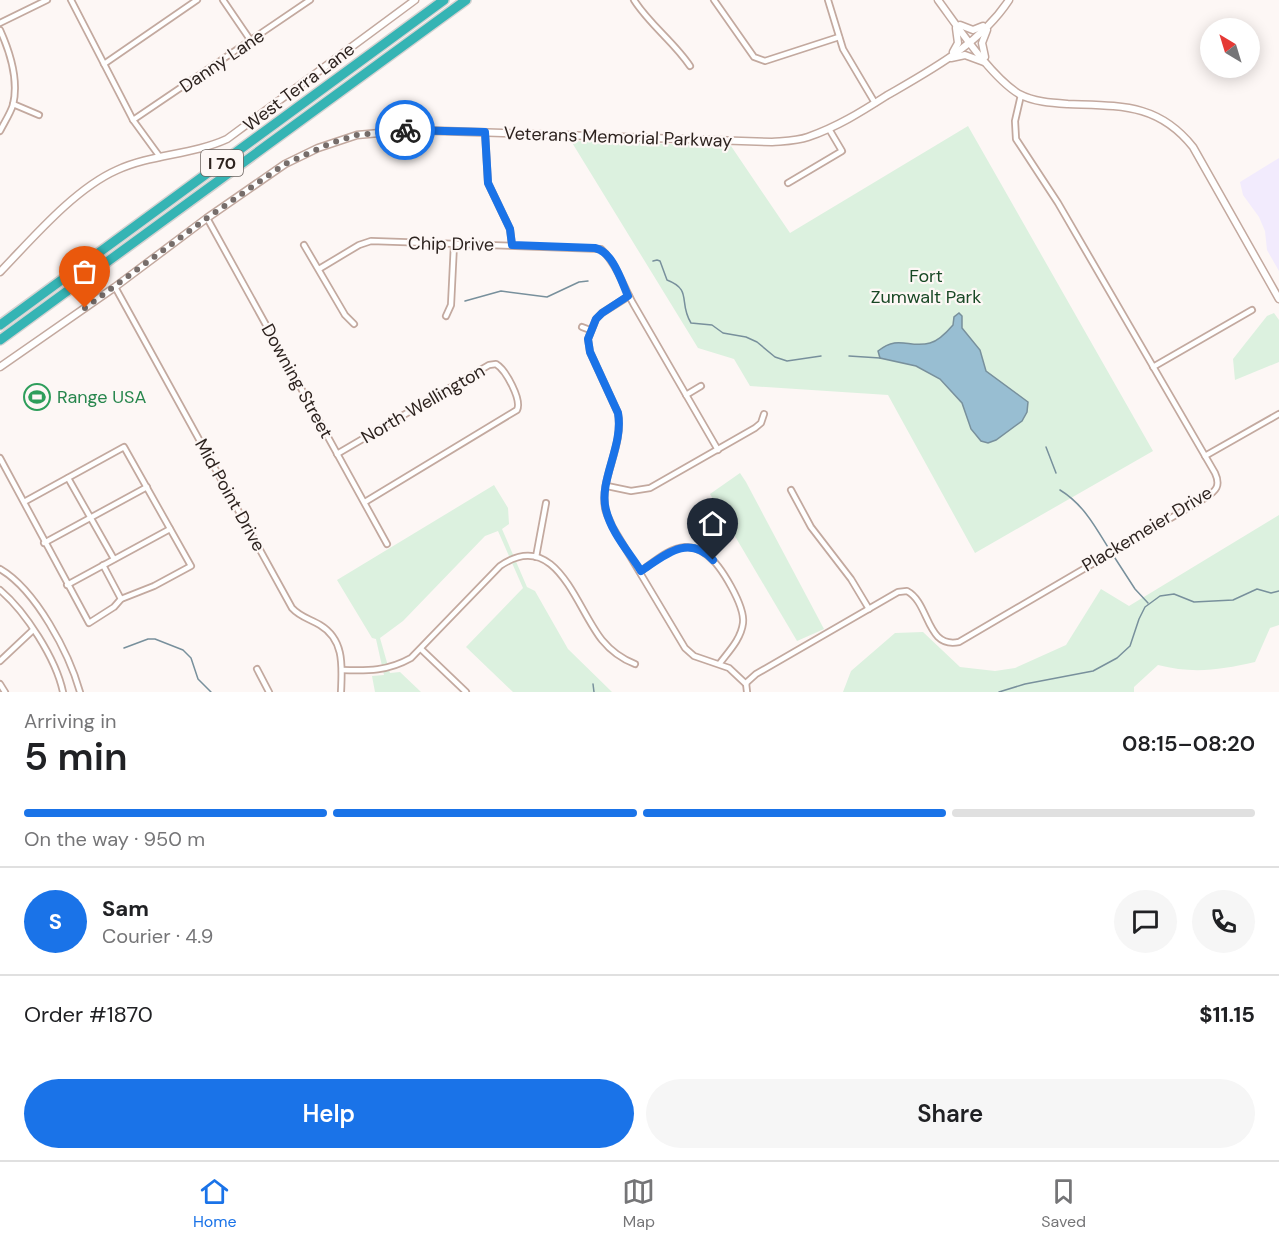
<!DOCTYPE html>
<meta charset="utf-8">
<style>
body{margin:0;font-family:"DM Sans",sans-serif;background:#f6f6f6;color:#202124;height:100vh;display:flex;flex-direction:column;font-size:22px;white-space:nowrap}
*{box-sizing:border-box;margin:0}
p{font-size:20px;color:#757577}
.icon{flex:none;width:33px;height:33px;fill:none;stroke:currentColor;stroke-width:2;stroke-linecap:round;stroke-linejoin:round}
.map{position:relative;height:692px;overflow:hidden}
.details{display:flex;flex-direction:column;background:#fff;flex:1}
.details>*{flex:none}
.needle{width:39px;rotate:322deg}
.fabs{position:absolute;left:1200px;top:18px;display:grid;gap:12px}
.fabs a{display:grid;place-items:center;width:60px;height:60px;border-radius:50%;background:#fff;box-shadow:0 3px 15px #0003;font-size:30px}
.pin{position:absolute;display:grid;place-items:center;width:51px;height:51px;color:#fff;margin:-62px -26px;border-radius:50% 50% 50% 0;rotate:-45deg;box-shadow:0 0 6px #0007}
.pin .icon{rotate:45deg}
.courier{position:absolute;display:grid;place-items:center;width:60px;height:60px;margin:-30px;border:4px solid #1a73e8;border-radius:50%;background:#fff;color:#222;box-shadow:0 2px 8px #0007}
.headline em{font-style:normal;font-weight:600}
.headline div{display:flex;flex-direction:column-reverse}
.headline{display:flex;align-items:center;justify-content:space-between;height:102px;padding:0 24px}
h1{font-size:39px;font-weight:600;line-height:45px}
.bar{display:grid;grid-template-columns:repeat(4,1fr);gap:9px 6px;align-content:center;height:72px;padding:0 24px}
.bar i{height:8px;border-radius:4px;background:#e0e0e0}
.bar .selected{background:#1a73e8}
.bar p{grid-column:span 4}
.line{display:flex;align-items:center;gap:15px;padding:0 24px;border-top:2px solid #e0e0e0}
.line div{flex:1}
.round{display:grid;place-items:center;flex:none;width:63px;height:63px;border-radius:32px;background:#f6f6f6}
.cta{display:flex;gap:12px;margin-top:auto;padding:12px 24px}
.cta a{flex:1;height:69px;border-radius:36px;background:#1a73e8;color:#fff;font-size:24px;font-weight:600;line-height:69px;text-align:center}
.cta a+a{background:#f6f6f6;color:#202124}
.tab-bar{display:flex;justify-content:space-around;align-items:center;height:84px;border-top:2px solid #e0e0e0;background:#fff;font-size:16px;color:#757577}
.tab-bar a{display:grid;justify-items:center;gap:3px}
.tab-bar .selected{color:#1a73e8}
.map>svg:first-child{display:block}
.commercial{fill:#f2ebfd}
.green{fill:#dcf1df}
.water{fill:#98bed2;stroke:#78909c;stroke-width:1.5}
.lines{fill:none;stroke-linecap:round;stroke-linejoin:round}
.stream{stroke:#78909c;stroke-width:1.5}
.minor-casing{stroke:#c3a99f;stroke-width:8}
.tertiary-casing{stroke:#c3a99f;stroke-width:9}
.motorway-casing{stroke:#d5d3d2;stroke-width:12}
.minor{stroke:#fff;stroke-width:4.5}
.tertiary{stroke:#fff;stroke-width:6}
.motorway{stroke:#35b4b4;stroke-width:9}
.done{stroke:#766d6a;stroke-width:6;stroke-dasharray:0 10.8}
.route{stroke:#1a73e8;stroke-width:8}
.labels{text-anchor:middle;stroke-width:4.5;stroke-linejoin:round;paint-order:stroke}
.shield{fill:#fdf7f5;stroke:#6b635f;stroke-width:1.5}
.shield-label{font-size:16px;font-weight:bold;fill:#2d231f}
.street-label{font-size:18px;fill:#2d231f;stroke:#fdf7f5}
.park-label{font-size:18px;fill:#184825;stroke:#fdf7f5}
.leisure-label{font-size:18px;fill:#27864d;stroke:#fdf7f5;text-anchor:start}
</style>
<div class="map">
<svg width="1279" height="692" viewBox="0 0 1279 692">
<rect width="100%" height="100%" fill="#fdf7f5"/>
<!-- commercial -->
<path class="commercial" d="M 1279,158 L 1279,271 L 1267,250 L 1265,231 L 1259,217 L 1243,195 L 1240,182 Z"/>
<!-- green -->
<g class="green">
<path d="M 968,126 L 1153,451 L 975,553 L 888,395 L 750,386 L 734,359 L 698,348 L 571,141 L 731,146 L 790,233 Z"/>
<path d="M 1274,313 L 1279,320 L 1279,362 L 1235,380 L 1233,359 L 1267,316 Z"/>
<path d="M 740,473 L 746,482 L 824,629 L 797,641 L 710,494 Z"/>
<path d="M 494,485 L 508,508 L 509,524 L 502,529 L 527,587 L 535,591 L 568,649 L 612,692 L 513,692 L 466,647 L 523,588 L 498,531 L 485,536 L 403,621 L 380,638 L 390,673 L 400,672 L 421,692 L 375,692 L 372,676 L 384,675 L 376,639 L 372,638 L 337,580 Z"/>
<path d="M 1279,515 L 1279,625 L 1270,628 L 1255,662 C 1220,670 1193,674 1158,665 L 1134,687 L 1134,692 L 843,692 L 851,671 L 895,633 L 923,632 L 960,667 L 995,671 L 1015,668 L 1066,645 L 1101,589 L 1129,606 Z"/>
</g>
<!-- water -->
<path class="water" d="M 959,313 L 962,316 L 962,328 L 980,350 L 986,371 L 1028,402 L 1027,412 L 1022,421 L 996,440 L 988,443 L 981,441 L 971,429 L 962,403 L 940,379 L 916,366 L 880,358 L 878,351 C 899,334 909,349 930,343 C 938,341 947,332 953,325 L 954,317 Z"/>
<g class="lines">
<!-- stream -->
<g class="stream">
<path d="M 653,261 L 657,260 L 660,261 L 667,280 C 693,290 678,302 691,323 L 712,325 L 723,333 L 746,337 L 757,342 L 775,357 L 787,361 L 821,356"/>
<path d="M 465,301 L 501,291 L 547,297 L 579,282 L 588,281"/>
<path d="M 849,356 L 880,358"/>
<path d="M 1046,447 L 1056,473"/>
<path d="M 1060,490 C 1083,504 1095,526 1109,549"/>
<path d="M 1113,555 L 1135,589 L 1148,603"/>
<path d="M 124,648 L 148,639 L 155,639 L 183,650 L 191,658 L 198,679 L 211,692"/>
<path d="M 593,684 L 594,692"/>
<path d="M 999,692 L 1025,684 L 1093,671 L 1117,658 L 1130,646 L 1139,619 L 1145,607 L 1160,596 L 1174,594 L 1194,602 L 1233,600 L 1257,589 L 1271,593 L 1279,591"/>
</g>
<defs>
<g id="minor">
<path d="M 71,0 L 133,120 L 160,157"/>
<path d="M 223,0 L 251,41"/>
<path d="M 634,0 C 650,25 674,42 690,66"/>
<path d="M 714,0 L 754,57 L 765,61 L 839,37"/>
<path d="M 828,0 L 843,49 L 875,103"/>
<path d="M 0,23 L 47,0"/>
<path d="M 0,30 C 10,52 19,80 13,105 C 10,114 4,123 0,131"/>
<path d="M 104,64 L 197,0"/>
<path d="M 13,104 L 39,115"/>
<path d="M 133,120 L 310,0"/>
<path d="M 485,132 L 488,183 L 510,229 L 512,245"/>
<path d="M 788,183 L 842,151 L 829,129"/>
<path d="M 207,218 L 387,544"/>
<path d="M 304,245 L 345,315 L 354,324"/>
<path d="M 319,269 L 359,245 L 371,241 L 601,249 C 617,264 623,286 634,305 C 662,353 690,402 718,450"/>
<path d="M 115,287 L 292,608 C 300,617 310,619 320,625 C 345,640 342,667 341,692"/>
<path d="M 629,296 L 602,313 L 596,319 L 588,339 L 590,352 L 618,413 C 624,446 600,477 605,508 C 606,514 610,520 612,526 L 685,648 L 694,656 L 729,668 L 746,684"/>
<path d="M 446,316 L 451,305 L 454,244"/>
<path d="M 582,327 L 590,330"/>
<path d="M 1153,367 L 1252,310"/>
<path d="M 686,395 L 701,386"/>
<path d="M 337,454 L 489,365 L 496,364 C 506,370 522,400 517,410 L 365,502"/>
<path d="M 1205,456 L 1279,414"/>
<path d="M 0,458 L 89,623 L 114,607 L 121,599 L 154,586 L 191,566 L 124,447 L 24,502"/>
<path d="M 68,478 L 114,559"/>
<path d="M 607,486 L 631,491 L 650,488 L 755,428 L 761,423 L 764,414"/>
<path d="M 791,490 L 811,527 L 851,579 L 869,609"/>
<path d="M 44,543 L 147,487"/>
<path d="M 536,557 L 546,503"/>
<path d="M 103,565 L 121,599"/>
<path d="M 0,569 C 36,590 69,653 80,692"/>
<path d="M 641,571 C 654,562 669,548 685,547 C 693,547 701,550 707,555 C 721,565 745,606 743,623 C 741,639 729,651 720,663"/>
<path d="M 67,585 L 170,529"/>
<path d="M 0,590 C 26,612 56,659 63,692"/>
<path d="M 421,649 L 466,692"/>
<path d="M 0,661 L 33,630"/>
<path d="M 257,669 L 269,692"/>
<path d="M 342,670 C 368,671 388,671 411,658 L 500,566 C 556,527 576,608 602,640 C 611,651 622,659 635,664"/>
<path d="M 0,684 L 5,692"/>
<path d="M 747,692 L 746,683 L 756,674 L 898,592 L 907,591 C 930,603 926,649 959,642 L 1205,498 C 1216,491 1221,486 1215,473 L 1058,203 L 1016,139 L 1015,121 L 1021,95"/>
</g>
<g id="tertiary">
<path d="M 938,0 C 958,27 991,77 1019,94 C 1034,102 1052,103 1068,104 C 1120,106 1158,103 1193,147 L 1279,299"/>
<path d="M 960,25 L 973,30 L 983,26"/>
<path d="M 953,52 L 958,43 L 956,28"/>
<path d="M 985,57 L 982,43 L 987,30"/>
<path d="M 951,58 L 965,55 L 984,62"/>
<path d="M 0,272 C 32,239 74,189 117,170 C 152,154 192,155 227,139 L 415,0"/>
<path d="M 0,367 L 115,287 L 207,218 L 285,164 L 318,148 L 357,135 L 413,130 L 772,142 C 783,141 797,141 808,137 C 837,127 861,112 886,96 C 931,70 980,44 1009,0"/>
</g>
<g id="motorway">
<path d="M 0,325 L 444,0"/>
<path d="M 0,340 L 466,0"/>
</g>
</defs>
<!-- minor casing -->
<use href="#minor" class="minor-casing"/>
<!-- tertiary casing -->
<use href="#tertiary" class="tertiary-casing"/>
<!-- motorway casing -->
<use href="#motorway" class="motorway-casing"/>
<!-- minor -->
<use href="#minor" class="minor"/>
<!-- tertiary -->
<use href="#tertiary" class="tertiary"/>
<!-- motorway -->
<use href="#motorway" class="motorway"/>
</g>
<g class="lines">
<!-- done -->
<path class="done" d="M 85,308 L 207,218 L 285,164 L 331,143 L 357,135 L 405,130"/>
<!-- route -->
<path class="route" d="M 405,130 L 485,132 L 488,183 L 510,229 L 512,245 L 595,248 C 613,252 621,280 628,296 L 602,313 L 596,319 L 588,339 L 590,352 L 618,413 C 624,446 598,481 606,510 C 611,532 629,552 641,571 C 664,556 688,533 713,560"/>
</g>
<!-- icons -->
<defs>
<symbol id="stadium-ring" viewBox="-11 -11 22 22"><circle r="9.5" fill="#fdf7f5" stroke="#2e9e5b" stroke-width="1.5"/><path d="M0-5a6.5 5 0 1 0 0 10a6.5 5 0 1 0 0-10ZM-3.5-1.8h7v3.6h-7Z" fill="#2e9e5b"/></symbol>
</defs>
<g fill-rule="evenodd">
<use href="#stadium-ring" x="22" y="382" width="30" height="30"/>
</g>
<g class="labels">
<!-- shield labels -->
<rect class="shield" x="201" y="150" width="42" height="26" rx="4.5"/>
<g class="shield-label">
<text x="222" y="169">I 70</text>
</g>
<!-- street labels -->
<g class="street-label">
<text transform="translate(222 61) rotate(-34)" y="6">Danny Lane</text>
<text transform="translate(299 87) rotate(-37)" y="6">West Terra Lane</text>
<text transform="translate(618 137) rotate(2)" y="6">Veterans Memorial Parkway</text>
<text transform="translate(451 244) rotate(1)" y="6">Chip Drive</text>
<text transform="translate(297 381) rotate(61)" y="6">Downing Street</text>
<text transform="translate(423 404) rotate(-30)" y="6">North Wellington</text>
<text transform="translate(230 495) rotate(61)" y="6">Mid Point Drive</text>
<text transform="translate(1147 529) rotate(-31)" y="6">Plackemeier Drive</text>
</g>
<!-- park labels -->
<g class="park-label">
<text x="926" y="282">Fort<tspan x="926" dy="21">Zumwalt Park</tspan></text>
</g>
<!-- leisure labels -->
<g class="leisure-label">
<text x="57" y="403">Range USA</text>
</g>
</g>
</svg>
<div class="fabs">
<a><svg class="needle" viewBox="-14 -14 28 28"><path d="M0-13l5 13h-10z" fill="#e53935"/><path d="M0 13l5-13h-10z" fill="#757577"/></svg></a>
</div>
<div class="pin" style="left:85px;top:308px;background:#ea580c"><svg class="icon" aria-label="bag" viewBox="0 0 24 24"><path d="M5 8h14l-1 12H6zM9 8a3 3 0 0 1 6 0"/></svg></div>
<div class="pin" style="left:713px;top:560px;background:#1f2937"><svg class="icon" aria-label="home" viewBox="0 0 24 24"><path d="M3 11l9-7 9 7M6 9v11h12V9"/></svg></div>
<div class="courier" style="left:405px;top:130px"><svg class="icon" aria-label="bike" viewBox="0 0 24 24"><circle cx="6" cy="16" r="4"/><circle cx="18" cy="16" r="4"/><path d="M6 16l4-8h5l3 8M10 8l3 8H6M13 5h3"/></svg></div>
</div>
<section class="details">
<div class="headline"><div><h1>5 min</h1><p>Arriving in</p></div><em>08:15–08:20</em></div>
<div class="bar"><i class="selected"></i><i class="selected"></i><i class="selected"></i><i></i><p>On the way · 950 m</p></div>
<div class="line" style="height:108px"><b class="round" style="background:#1a73e8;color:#fff">S</b><div><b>Sam</b><p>Courier · 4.9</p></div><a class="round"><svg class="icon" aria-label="chat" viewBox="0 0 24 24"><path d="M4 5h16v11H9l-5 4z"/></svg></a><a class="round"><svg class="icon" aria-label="phone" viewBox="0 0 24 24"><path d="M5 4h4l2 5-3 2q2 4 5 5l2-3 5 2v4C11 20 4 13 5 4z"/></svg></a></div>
<div class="line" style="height:78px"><div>Order #1870</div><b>$11.15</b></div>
<div class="cta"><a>Help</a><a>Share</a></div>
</section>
<nav class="tab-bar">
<a class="selected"><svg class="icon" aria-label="home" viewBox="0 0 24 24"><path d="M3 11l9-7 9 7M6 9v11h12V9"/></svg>Home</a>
<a><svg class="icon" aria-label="map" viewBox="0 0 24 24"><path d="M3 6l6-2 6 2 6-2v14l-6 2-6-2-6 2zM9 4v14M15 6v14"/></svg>Map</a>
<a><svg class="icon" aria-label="saved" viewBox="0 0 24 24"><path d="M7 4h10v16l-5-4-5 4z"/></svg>Saved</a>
</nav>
